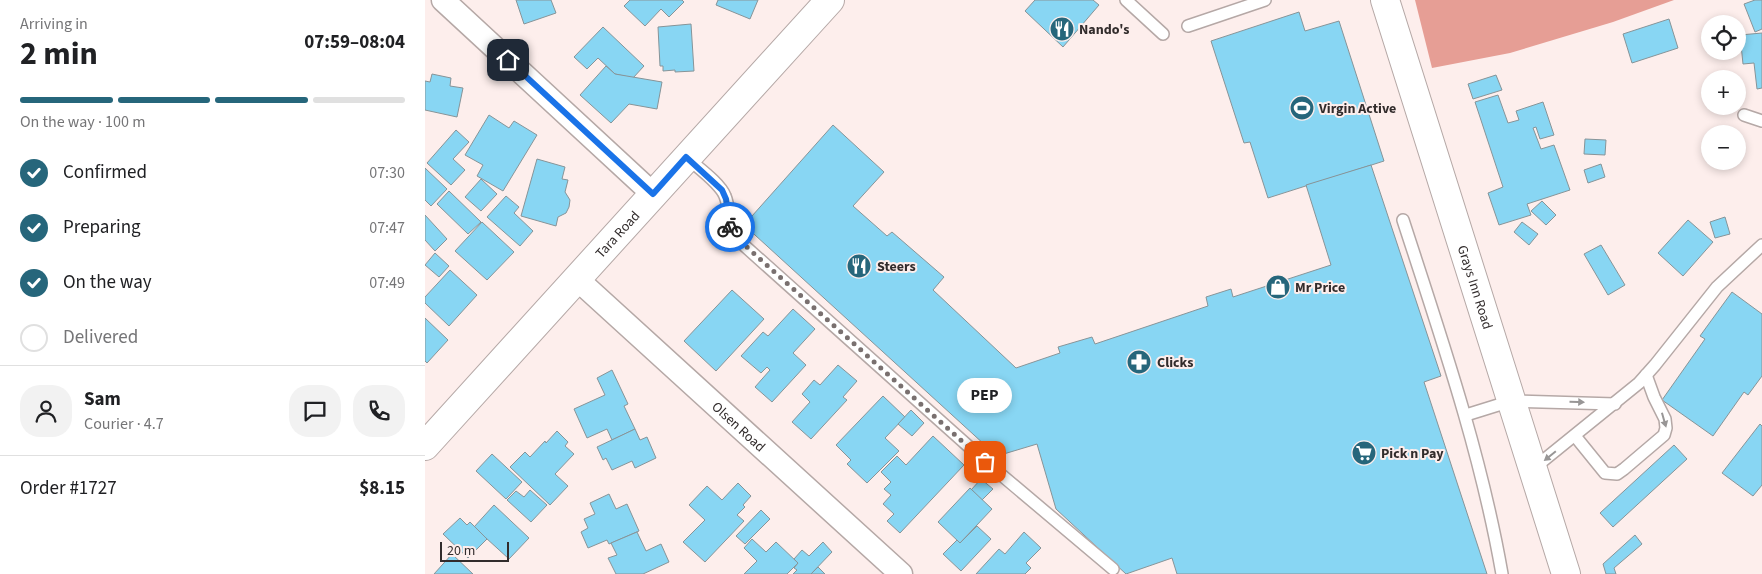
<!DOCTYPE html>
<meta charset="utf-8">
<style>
body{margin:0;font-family:"Source Sans 3",sans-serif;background:#f2f2f2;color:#202124;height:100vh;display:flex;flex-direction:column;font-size:19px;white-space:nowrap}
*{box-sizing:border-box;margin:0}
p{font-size:16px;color:#757577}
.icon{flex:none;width:28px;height:28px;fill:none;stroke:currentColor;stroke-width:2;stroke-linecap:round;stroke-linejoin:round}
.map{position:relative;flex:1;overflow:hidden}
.panel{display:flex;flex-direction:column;background:#fff;width:425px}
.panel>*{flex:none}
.fabs{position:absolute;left:1276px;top:15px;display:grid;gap:10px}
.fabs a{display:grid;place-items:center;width:45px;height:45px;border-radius:50%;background:#fff;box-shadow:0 2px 8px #0003;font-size:25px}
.scale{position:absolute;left:15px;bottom:12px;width:69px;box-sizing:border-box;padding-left:5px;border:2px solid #322c2c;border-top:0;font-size:14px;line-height:18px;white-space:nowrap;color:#322c2c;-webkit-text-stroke:4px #fdeeec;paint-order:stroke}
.pin{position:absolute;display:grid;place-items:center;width:42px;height:42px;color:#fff;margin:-21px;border-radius:10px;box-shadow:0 2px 8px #0006}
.courier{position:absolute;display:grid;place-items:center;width:50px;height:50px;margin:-25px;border:4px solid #1a73e8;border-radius:50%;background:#fff;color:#222;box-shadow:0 1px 6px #0007}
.bubble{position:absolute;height:35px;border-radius:18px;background:#fff;box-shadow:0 2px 8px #0003;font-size:16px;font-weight:700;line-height:35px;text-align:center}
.head em{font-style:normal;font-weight:700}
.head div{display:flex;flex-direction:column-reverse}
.head{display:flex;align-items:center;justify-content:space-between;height:85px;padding:0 20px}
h1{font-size:32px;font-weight:700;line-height:38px}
.bar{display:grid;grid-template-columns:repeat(4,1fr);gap:8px 5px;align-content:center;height:60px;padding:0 20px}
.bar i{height:6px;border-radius:4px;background:#e0e0e0}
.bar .current{background:#26667b}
.bar p{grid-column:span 4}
.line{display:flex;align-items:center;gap:12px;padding:0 20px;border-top:1px solid #e0e0e0}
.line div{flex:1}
.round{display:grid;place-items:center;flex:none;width:52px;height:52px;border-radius:20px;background:#f2f2f2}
ol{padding:0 20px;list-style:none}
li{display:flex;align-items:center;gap:15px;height:55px}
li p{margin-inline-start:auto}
li .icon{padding:5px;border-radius:50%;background:#26667b;color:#fff;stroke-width:4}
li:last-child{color:#757577}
li i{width:28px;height:28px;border:2px solid #e0e0e0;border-radius:50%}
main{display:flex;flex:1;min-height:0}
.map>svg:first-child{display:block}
.forest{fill:#e69e95}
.building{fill:#88d6f3;stroke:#879498}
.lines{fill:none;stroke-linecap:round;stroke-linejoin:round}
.lane-casing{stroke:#b5a8a6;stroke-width:14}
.street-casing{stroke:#b5a8a6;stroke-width:25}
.secondary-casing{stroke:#b5a8a6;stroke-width:30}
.lane{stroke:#fff;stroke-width:11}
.street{stroke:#fff;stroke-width:22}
.secondary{stroke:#fff;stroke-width:28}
.oneway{fill:#989696}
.done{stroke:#79706f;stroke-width:5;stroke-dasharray:0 9}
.route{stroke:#1a73e8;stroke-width:6}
.labels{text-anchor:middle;stroke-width:4;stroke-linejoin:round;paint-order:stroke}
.poi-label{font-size:14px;font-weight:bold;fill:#322c2c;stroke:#fdeeec;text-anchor:start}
.street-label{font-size:14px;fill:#322c2c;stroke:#fdeeec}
</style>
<main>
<section class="panel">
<div class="head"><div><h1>2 min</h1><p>Arriving in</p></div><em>07:59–08:04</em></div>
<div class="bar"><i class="current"></i><i class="current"></i><i class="current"></i><i></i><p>On the way · 100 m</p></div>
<ol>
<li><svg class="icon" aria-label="check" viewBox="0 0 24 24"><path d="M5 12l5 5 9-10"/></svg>Confirmed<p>07:30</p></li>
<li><svg class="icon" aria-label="check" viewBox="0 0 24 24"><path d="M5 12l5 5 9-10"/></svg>Preparing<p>07:47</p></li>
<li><svg class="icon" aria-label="check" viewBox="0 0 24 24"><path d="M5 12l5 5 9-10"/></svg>On the way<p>07:49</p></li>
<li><i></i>Delivered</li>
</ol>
<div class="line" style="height:90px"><a class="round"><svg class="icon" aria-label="person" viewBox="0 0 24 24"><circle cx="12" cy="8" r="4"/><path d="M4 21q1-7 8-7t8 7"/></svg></a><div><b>Sam</b><p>Courier · 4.7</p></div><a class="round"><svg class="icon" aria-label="chat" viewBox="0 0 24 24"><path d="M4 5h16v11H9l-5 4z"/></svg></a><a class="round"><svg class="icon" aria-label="phone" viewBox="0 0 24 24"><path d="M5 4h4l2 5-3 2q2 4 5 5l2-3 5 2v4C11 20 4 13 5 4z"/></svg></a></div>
<div class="line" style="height:65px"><div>Order #1727</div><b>$8.15</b></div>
</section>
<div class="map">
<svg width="1337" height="574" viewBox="0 0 1337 574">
<rect width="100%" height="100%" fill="#fdeeec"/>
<!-- forest -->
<path class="forest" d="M 990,0 L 1249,0 L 1188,22 L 1085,53 L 1007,68 Z"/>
<!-- building -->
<g class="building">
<path d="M 91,0 L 126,0 L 131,13 L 99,24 Z"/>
<path d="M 205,0 L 257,0 L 259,2 L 244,17 L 236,9 L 220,26 L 199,6 Z"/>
<path d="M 293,0 L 333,0 L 325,19 L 291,5 Z"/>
<path d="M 610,0 L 668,0 L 674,5 L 638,47 L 600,11 Z"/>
<path d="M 1330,0 L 1337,0 L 1337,29 L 1330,32 L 1319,4 Z"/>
<path d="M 874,12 L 880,31 L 914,21 L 959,161 L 843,198 L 825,142 L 819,143 L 786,41 Z"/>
<path d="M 1244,19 L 1253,48 L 1207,63 L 1198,34 Z"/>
<path d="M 266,24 L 269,71 L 250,72 L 250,70 L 238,71 L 238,66 L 235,66 L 233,27 Z"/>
<path d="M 178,27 L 219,66 L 208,78 L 190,74 L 173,58 L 162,69 L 149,57 Z"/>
<path d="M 1337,33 L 1337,88 L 1332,89 L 1329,63 L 1318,64 L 1315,35 Z"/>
<path d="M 181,66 L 190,74 L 237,82 L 232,109 L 204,104 L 186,123 L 155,95 Z"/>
<path d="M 7,74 L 26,78 L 25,86 L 38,88 L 32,117 L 0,110 L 0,81 L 5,82 Z"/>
<path d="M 1071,75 L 1077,90 L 1048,99 L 1043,84 Z"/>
<path d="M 1073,95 L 1083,123 L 1094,120 L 1091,111 L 1118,102 L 1129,135 L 1115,139 L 1111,127 L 1108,128 L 1116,149 L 1129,145 L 1145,190 L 1102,204 L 1106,215 L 1074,225 L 1063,193 L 1078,187 L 1050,102 Z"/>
<path d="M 64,115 L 84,128 L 89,121 L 112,135 L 78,191 L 52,176 L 58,165 L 40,155 Z"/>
<path d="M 408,125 L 459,172 L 428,206 L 462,236 L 467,232 L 519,277 L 508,290 L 591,368 L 635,353 L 633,347 L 667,337 L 670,344 L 783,306 L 781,297 L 806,289 L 808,297 L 906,265 L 881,185 L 946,165 L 1016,376 L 999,382 L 1062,574 L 752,574 L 747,558 L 701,574 L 631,509 L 612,444 L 572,456 L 319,225 Z"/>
<path d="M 31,130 L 44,142 L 28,159 L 40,170 L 26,185 L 2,163 Z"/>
<path d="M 1160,139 L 1181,140 L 1180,155 L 1159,154 Z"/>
<path d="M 112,159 L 140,167 L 137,179 L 143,180 L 140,192 L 145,200 L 144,207 L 141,213 L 133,217 L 131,226 L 96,216 Z"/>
<path d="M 1176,164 L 1180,177 L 1163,183 L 1159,170 Z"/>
<path d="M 0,168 L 22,189 L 6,206 L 0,200 Z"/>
<path d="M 56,179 L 72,194 L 56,211 L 40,197 Z"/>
<path d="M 24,191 L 56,222 L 43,234 L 12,204 Z"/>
<path d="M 81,196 L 94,207 L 89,213 L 108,231 L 95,246 L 62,217 Z"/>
<path d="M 1117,201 L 1131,215 L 1121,225 L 1106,211 Z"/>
<path d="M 0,215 L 22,239 L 10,251 L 0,240 Z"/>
<path d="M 1300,217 L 1305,234 L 1290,238 L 1285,222 Z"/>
<path d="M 1263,220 L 1288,242 L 1258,276 L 1233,253 Z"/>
<path d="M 57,222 L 89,252 L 62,280 L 30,251 Z"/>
<path d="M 1097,222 L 1113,234 L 1104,245 L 1089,232 Z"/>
<path d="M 1176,245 L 1200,285 L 1183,295 L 1159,254 Z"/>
<path d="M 10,253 L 24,266 L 14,277 L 0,265 Z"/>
<path d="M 25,270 L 52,295 L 24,326 L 0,303 L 0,297 Z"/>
<path d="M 307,290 L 339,319 L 291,371 L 259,341 Z"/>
<path d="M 1307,292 L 1337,314 L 1337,376 L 1323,395 L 1319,392 L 1288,436 L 1237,400 L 1280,339 L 1275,336 Z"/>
<path d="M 368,309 L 390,329 L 368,353 L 381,365 L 347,402 L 330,387 L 345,370 L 342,367 L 336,373 L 316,356 L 338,332 L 343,336 Z"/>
<path d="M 0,318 L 23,340 L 2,363 L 0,361 Z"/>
<path d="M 413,365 L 432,381 L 418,397 L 422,400 L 386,439 L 367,422 L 385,402 L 377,394 L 389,380 L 395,385 Z"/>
<path d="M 187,370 L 203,404 L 199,406 L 210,429 L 187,440 L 182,429 L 162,438 L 149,409 L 180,395 L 172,378 Z"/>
<path d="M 458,396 L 480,417 L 460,438 L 474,451 L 442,483 L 422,464 L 426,460 L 411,445 Z"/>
<path d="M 486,410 L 499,423 L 487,436 L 473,424 Z"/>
<path d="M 1335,424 L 1337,426 L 1337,485 L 1328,496 L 1297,473 Z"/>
<path d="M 210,429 L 215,440 L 222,437 L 231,458 L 210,468 L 207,461 L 187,470 L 181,458 L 178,460 L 172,447 Z"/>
<path d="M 132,431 L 143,442 L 140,446 L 149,454 L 130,474 L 143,486 L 125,505 L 85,467 L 100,452 L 105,457 L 120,441 L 121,443 Z"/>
<path d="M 508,436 L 539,465 L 475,533 L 462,521 L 469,514 L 458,504 L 466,495 L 459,489 L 466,482 L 456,472 L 472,456 L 481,465 Z"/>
<path d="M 1249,445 L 1262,459 L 1188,527 L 1175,513 Z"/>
<path d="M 67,454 L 97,482 L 81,499 L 51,471 Z"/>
<path d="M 556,479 L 568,489 L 557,500 L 546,490 Z"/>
<path d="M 313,483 L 326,496 L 318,505 L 320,507 L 312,515 L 319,521 L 280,562 L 258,542 L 280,520 L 264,505 L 282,486 L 297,500 Z"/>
<path d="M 545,488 L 567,509 L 535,543 L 513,522 Z"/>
<path d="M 105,490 L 122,505 L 106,522 L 82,500 L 91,491 L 99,497 Z"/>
<path d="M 184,494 L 191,509 L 202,504 L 214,531 L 184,544 L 182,540 L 163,548 L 156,532 L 163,528 L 159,519 L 170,514 L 165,503 Z"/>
<path d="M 69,505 L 104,538 L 84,559 L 49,527 Z"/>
<path d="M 336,510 L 345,519 L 320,544 L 311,536 Z"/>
<path d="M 35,518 L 42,525 L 45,522 L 62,539 L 43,558 L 18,534 Z"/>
<path d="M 552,526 L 566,539 L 536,571 L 518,554 L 532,540 L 535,543 Z"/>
<path d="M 212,532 L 221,551 L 236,544 L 244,562 L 218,574 L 191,574 L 183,558 L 192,555 L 186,543 Z"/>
<path d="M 599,532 L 616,548 L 601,563 L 606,568 L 600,574 L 551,574 L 574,549 L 580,554 Z"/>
<path d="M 1210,535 L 1217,544 L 1189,568 L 1191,574 L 1181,574 L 1178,564 Z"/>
<path d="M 327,539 L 341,552 L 351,542 L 373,563 L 362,574 L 319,574 L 332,561 L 319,548 Z"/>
<path d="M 398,542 L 407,552 L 386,574 L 368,574 L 372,570 L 369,568 L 373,563 L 369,559 L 377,550 L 384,556 Z"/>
<path d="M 27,554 L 48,574 L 9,574 Z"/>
<path d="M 393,567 L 400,574 L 386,574 Z"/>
</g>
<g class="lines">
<defs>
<g id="lane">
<path d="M 701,0 L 738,34"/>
<path d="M 763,26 L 840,0"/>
<path d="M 1319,115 L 1337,121"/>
<path d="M 261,157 C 272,167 295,183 300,196 C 307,213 299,223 313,240 L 561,462 L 688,569"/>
<path d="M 978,220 C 1016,337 1056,453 1077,574"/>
<path d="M 1041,415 L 1086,401 L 1190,404"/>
<path d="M 1150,436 L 1180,473 L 1192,474 L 1199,469 L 1239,435 L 1241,428 L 1240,419 L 1229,397 L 1221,375"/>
<path d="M 1109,468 L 1214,383 L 1230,365 L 1292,287 L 1337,245"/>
</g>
<g id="street">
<path d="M 18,0 L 228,194"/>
<path id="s1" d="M 152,279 L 476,574"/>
</g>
<g id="secondary">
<path id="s2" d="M 960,0 L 1141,574"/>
<path id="s3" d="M 0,446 L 405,0"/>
</g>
</defs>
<!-- lane casing -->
<use href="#lane" class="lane-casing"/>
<!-- street casing -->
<use href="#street" class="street-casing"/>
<!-- secondary casing -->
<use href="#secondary" class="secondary-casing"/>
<!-- lane -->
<use href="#lane" class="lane"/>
<!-- street -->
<use href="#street" class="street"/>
<!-- secondary -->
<use href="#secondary" class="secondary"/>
</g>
<!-- one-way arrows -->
<defs><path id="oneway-solid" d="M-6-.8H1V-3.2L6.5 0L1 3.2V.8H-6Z" transform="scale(1.25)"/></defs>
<g class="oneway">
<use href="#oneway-solid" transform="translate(1152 402) rotate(2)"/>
<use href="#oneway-solid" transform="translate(1239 420) rotate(74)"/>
<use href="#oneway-solid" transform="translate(1125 456) rotate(141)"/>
</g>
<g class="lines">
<!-- done -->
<path class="done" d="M 305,227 L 307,232 L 314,240 L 560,462"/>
<!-- route -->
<path class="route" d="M 83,60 L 228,194 L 261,157 L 297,190 L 301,199 L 305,227"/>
</g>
<!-- icons -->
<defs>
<symbol id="restaurant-disc" viewBox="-11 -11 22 22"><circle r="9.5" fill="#26667b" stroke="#fdeeec"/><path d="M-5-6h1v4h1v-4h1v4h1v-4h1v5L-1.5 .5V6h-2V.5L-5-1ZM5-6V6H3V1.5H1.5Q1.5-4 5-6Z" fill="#fff"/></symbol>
<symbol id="stadium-disc" viewBox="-11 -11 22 22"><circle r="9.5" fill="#26667b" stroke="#fdeeec"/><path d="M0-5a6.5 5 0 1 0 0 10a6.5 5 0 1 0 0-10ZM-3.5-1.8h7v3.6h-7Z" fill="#fff"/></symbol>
<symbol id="shop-disc" viewBox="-11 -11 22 22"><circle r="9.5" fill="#26667b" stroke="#fdeeec"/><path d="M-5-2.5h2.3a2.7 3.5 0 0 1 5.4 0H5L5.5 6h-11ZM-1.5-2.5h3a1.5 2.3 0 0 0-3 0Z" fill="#fff"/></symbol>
<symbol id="pharmacy-disc" viewBox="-11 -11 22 22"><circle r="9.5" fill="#26667b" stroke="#fdeeec"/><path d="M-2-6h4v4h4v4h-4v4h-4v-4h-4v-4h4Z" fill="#fff"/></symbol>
<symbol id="supermarket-disc" viewBox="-11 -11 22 22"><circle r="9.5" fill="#26667b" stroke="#fdeeec"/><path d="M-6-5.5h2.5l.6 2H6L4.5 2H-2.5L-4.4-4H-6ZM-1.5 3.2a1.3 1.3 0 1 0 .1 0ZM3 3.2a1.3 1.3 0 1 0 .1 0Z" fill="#fff"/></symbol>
</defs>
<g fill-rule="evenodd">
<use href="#restaurant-disc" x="623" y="15" width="28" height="28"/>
<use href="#stadium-disc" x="863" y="94" width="28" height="28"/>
<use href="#restaurant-disc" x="420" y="252" width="28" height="28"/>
<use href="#shop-disc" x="839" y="273" width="28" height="28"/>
<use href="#pharmacy-disc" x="700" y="348" width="28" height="28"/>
<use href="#supermarket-disc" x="925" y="439" width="28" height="28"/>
</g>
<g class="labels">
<!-- poi labels -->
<g class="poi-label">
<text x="654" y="34">Nando's</text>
<text x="894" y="113">Virgin Active</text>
<text x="452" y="271">Steers</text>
<text x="870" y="292">Mr Price</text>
<text x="732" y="367">Clicks</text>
<text x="956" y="458">Pick n Pay</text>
</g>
<!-- street labels -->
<g class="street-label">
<text dy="5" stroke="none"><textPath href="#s3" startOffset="286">Tara Road</textPath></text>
<text dy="5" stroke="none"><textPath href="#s2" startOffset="301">Grays Inn Road</textPath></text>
<text dy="5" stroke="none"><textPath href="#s1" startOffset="219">Olsen Road</textPath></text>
</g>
</g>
</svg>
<div class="fabs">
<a><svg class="icon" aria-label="locate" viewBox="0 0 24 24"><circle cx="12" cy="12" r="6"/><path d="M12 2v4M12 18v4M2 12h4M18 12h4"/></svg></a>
<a>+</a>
<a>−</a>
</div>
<div class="scale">20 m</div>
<div class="pin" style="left:560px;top:462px;background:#ea580c"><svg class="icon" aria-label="bag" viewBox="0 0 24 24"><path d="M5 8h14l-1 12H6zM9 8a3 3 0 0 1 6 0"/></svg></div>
<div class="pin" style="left:83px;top:60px;background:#1f2937"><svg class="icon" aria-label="home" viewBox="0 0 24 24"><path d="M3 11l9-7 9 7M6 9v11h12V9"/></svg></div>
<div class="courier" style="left:305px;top:227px"><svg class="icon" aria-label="bike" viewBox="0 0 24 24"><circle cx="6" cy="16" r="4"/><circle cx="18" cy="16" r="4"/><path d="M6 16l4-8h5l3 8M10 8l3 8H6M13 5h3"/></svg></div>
<div class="bubble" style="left:532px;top:378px;width:55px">PEP</div>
</div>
</main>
